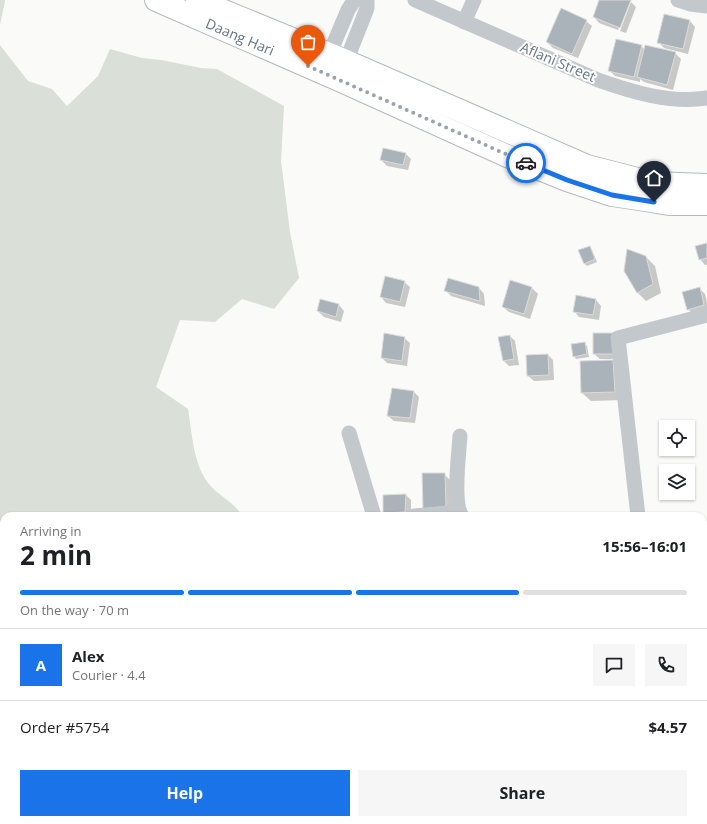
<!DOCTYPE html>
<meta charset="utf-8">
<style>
body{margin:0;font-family:"Open Sans",sans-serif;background:#f6f6f6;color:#202124;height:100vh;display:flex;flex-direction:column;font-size:15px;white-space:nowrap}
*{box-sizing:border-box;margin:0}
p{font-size:13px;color:#757577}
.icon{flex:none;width:22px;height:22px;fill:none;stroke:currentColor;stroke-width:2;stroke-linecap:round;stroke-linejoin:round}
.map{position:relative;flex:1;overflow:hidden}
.sheet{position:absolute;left:0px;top:512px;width:707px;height:312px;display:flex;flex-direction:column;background:#fff;border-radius:12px 12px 0 0;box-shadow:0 1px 3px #0004}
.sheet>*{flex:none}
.fabs{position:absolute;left:659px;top:420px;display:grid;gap:8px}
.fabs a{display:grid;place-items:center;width:36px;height:36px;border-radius:0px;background:#fff;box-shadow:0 1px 3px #0004;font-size:20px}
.pin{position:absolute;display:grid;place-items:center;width:34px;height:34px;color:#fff;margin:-41px -17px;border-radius:50% 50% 50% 0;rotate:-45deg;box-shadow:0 0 4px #0007}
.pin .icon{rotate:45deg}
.courier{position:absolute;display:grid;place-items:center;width:40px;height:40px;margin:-20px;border:3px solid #1a73e8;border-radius:50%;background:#fff;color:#222;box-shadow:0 1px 5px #0007}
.headline em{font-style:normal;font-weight:700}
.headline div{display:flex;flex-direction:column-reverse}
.headline{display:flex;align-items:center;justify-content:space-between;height:68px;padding:0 20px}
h1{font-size:26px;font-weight:700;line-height:30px}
.bar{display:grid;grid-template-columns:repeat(4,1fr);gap:6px 4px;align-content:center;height:48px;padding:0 20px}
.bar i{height:5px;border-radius:3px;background:#e0e0e0}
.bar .active{background:#1a73e8}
.bar p{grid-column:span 4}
.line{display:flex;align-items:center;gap:10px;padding:0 20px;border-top:1px solid #e0e0e0}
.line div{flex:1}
.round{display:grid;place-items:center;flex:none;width:42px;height:42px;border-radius:0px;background:#f6f6f6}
.action{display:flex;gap:8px;margin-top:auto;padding:8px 20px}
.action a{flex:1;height:46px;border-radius:0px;background:#1a73e8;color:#fff;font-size:16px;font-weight:700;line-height:46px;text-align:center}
.action a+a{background:#f6f6f6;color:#202124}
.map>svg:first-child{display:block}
.green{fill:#dadfd7}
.shadow{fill:#0003}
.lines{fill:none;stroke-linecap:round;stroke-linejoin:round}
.river{stroke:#bbc7cb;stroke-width:23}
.building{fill:#aab3b9;stroke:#dcdcda}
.primary-casing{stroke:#b5babe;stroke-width:24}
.street{stroke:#c3c8cc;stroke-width:15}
.primary{stroke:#fff;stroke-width:22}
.done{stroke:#99a4ac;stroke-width:4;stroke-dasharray:0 7.2}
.route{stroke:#1a73e8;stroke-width:5}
.labels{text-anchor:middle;stroke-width:4;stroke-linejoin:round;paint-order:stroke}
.street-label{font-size:14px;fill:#657683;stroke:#fff}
</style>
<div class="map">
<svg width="707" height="824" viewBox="0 0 707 824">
<rect width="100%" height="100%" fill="#fafaf8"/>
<!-- green -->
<g class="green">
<path d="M 0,0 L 5,0 L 5,1 L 0,25 Z"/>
<path d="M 0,45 L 28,81 L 52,89 L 67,106 L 98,76 L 110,49 L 142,58 L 161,60 L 201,68 L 217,69 L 284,106 L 281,161 L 290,232 L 299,278 L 274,309 L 242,299 L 215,322 L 180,320 L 156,387 L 188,409 C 192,433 193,464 209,484 C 218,496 235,502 242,516 L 4,516 L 4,820 L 255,820 L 256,824 L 0,824 Z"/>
</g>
<!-- shadow -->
<g class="shadow">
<path d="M 600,0 L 628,0 L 630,1 L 636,7 L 626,33 L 620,31 L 631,2 L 629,2 L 618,30 L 599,23 L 594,17 Z"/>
<path d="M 665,15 L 690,21 L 695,27 L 688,54 L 664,48 L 658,42 Z"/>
<path d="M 586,21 L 592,26 L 578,58 L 553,48 L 547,42 Z"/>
<path d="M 641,46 L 645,50 L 675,53 L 681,59 L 673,90 L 644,82 L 640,79 L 640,82 L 615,76 L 609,70 Z"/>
<path d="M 405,153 L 411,159 L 408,170 L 387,166 L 381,160 Z"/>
<path d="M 707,244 L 707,265 L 705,265 L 700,259 Z"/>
<path d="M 590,247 L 592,250 L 597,262 L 587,266 L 584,263 Z"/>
<path d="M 646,257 L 655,266 L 661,293 L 646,301 L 638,293 L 625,270 Z"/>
<path d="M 511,281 L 532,288 L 538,294 L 530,319 L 509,312 L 503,307 Z"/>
<path d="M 404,282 L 410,287 L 405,307 L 386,303 L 381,297 Z"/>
<path d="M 479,288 L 484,294 L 485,306 L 451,296 L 446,291 Z"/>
<path d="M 699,288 L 705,294 L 707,302 L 707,311 L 694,315 L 688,309 Z"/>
<path d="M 596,300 L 601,306 L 599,320 L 579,317 L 574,311 Z"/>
<path d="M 339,305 L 344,311 L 341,322 L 324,317 L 318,311 Z"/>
<path d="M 510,336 L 515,341 L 519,365 L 509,366 L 504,361 Z"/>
<path d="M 404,338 L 410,343 L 407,366 L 387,363 L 382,358 Z"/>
<path d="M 619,339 L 619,359 L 600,359 L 594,354 Z"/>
<path d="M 585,343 L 587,346 L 589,357 L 576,359 L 574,356 Z"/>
<path d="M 548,355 L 553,360 L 554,380 L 534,381 L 528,376 Z"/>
<path d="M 613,361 L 623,400 L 591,401 L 582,393 Z"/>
<path d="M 414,392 L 419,397 L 415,423 L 394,421 L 388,416 Z"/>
<path d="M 444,474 L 450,480 L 451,511 L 424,509 Z"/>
<path d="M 406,495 L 411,500 L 411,516 L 388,516 L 384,512 Z"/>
<path d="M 595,820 L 610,820 L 611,824 L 596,824 Z"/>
<path d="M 624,820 L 643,820 L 643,824 L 625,824 Z"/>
</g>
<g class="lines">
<!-- river -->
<path class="river" d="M 535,820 L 538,824"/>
</g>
<!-- building -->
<g class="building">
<path d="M 599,0 L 631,0 L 620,28 L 593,17 Z"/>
<path d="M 561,8 L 587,20 L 572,54 L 546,42 Z"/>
<path d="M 664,14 L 690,20 L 683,49 L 657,43 Z"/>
<path d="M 616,39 L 642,45 L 634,77 L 608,71 Z"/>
<path d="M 645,45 L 676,52 L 667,85 L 637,77 Z"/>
<path d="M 383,148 L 406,153 L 403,165 L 380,160 Z"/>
<path d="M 707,243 L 707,258 L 699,260 L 695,246 Z"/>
<path d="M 590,246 L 595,259 L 584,264 L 578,250 Z"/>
<path d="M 627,249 L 646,256 L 653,284 L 637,293 L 624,271 Z"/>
<path d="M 385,276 L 405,281 L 400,302 L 380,297 Z"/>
<path d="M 448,278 L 479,287 L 480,301 L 444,291 Z"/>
<path d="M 510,280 L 532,287 L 524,314 L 502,307 Z"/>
<path d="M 700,287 L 704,305 L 687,310 L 682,292 Z"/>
<path d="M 576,295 L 596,299 L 593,315 L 573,312 Z"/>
<path d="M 320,299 L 339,304 L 336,317 L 317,311 Z"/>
<path d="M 384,333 L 405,337 L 402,361 L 381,358 Z"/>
<rect x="593" y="333" width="21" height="21"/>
<path d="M 510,335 L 514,359 L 503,361 L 498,337 Z"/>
<path d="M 585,342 L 587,354 L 573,357 L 571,344 Z"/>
<path d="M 548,354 L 549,375 L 527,376 L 526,355 Z"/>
<path d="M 613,360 L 615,392 L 581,393 L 580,361 Z"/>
<path d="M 392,388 L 414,391 L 410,418 L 387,416 Z"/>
<path d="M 422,473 L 445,473 L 446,506 L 423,510 Z"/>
<path d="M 406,494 L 405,512 L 383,513 L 383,495 Z"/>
<path d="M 707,661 L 707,689 L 703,664 L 703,662 Z"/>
<path d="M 594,820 L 606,820 L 607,824 L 595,824 Z"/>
<path d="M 623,820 L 638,820 L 639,824 L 624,824 Z"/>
</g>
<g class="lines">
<defs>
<g id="primary">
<path d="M 156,0 L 339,80 L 505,155 L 567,180 L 612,195 L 639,199 L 669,204 L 707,204"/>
<path d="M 197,0 L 346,61 L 587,166 L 653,183 L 707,185"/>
</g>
</defs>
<!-- primary casing -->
<use href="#primary" class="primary-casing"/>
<!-- street -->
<g class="street">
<path d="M 415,0 L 598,80 C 632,92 671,104 707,98"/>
<path d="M 678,0 L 690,4 L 707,6"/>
<path d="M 464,22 L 474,0"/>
<path d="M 326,62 L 348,10 L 353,2 L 356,0"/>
<path d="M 343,69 L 364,16 L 367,8 L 367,0"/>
<path d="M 349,433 L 374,516"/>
<path d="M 460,436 C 459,454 452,503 462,516"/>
<path d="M 414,516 L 459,512"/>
<path d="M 638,516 L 618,338 L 707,315"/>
<path d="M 0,687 L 4,686"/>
<path d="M 703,805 L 707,822"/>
<path d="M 157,820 L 159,824"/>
</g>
<!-- primary -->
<use href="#primary" class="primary"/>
</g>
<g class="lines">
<!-- done -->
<path class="done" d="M 308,66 L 526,163"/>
<!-- route -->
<path class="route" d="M 526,163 L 567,180 L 612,195 L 654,202"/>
</g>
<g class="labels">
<!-- street labels -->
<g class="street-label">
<text transform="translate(240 37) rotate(23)" y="5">Daang Hari</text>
<text transform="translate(558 62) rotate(23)" y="5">Aflani Street</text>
</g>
</g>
</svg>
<div class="fabs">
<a><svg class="icon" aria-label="locate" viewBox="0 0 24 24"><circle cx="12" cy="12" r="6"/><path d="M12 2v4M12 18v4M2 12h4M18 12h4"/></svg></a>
<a><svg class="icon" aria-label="layers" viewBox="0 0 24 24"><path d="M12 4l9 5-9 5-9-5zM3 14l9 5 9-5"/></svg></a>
</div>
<div class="pin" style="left:308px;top:66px;background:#ea580c"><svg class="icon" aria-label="bag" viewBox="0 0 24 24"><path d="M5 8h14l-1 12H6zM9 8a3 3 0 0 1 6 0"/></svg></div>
<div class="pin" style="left:654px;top:202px;background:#1f2937"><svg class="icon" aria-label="home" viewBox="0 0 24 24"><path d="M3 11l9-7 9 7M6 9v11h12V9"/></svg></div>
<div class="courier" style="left:526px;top:163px"><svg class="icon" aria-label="car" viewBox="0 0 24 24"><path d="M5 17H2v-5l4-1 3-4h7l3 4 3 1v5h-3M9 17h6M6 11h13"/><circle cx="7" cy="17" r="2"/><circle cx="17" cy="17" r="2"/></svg></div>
<section class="sheet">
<div class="headline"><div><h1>2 min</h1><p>Arriving in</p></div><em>15:56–16:01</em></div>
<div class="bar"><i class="active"></i><i class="active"></i><i class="active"></i><i></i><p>On the way · 70 m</p></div>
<div class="line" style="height:72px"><b class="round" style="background:#1a73e8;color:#fff">A</b><div><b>Alex</b><p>Courier · 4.4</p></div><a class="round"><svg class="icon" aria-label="chat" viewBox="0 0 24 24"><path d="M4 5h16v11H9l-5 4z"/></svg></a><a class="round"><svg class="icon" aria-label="phone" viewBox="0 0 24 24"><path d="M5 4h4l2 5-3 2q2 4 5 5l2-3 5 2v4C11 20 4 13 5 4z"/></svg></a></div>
<div class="line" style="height:52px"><div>Order #5754</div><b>$4.57</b></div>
<div class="action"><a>Help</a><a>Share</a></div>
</section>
</div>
